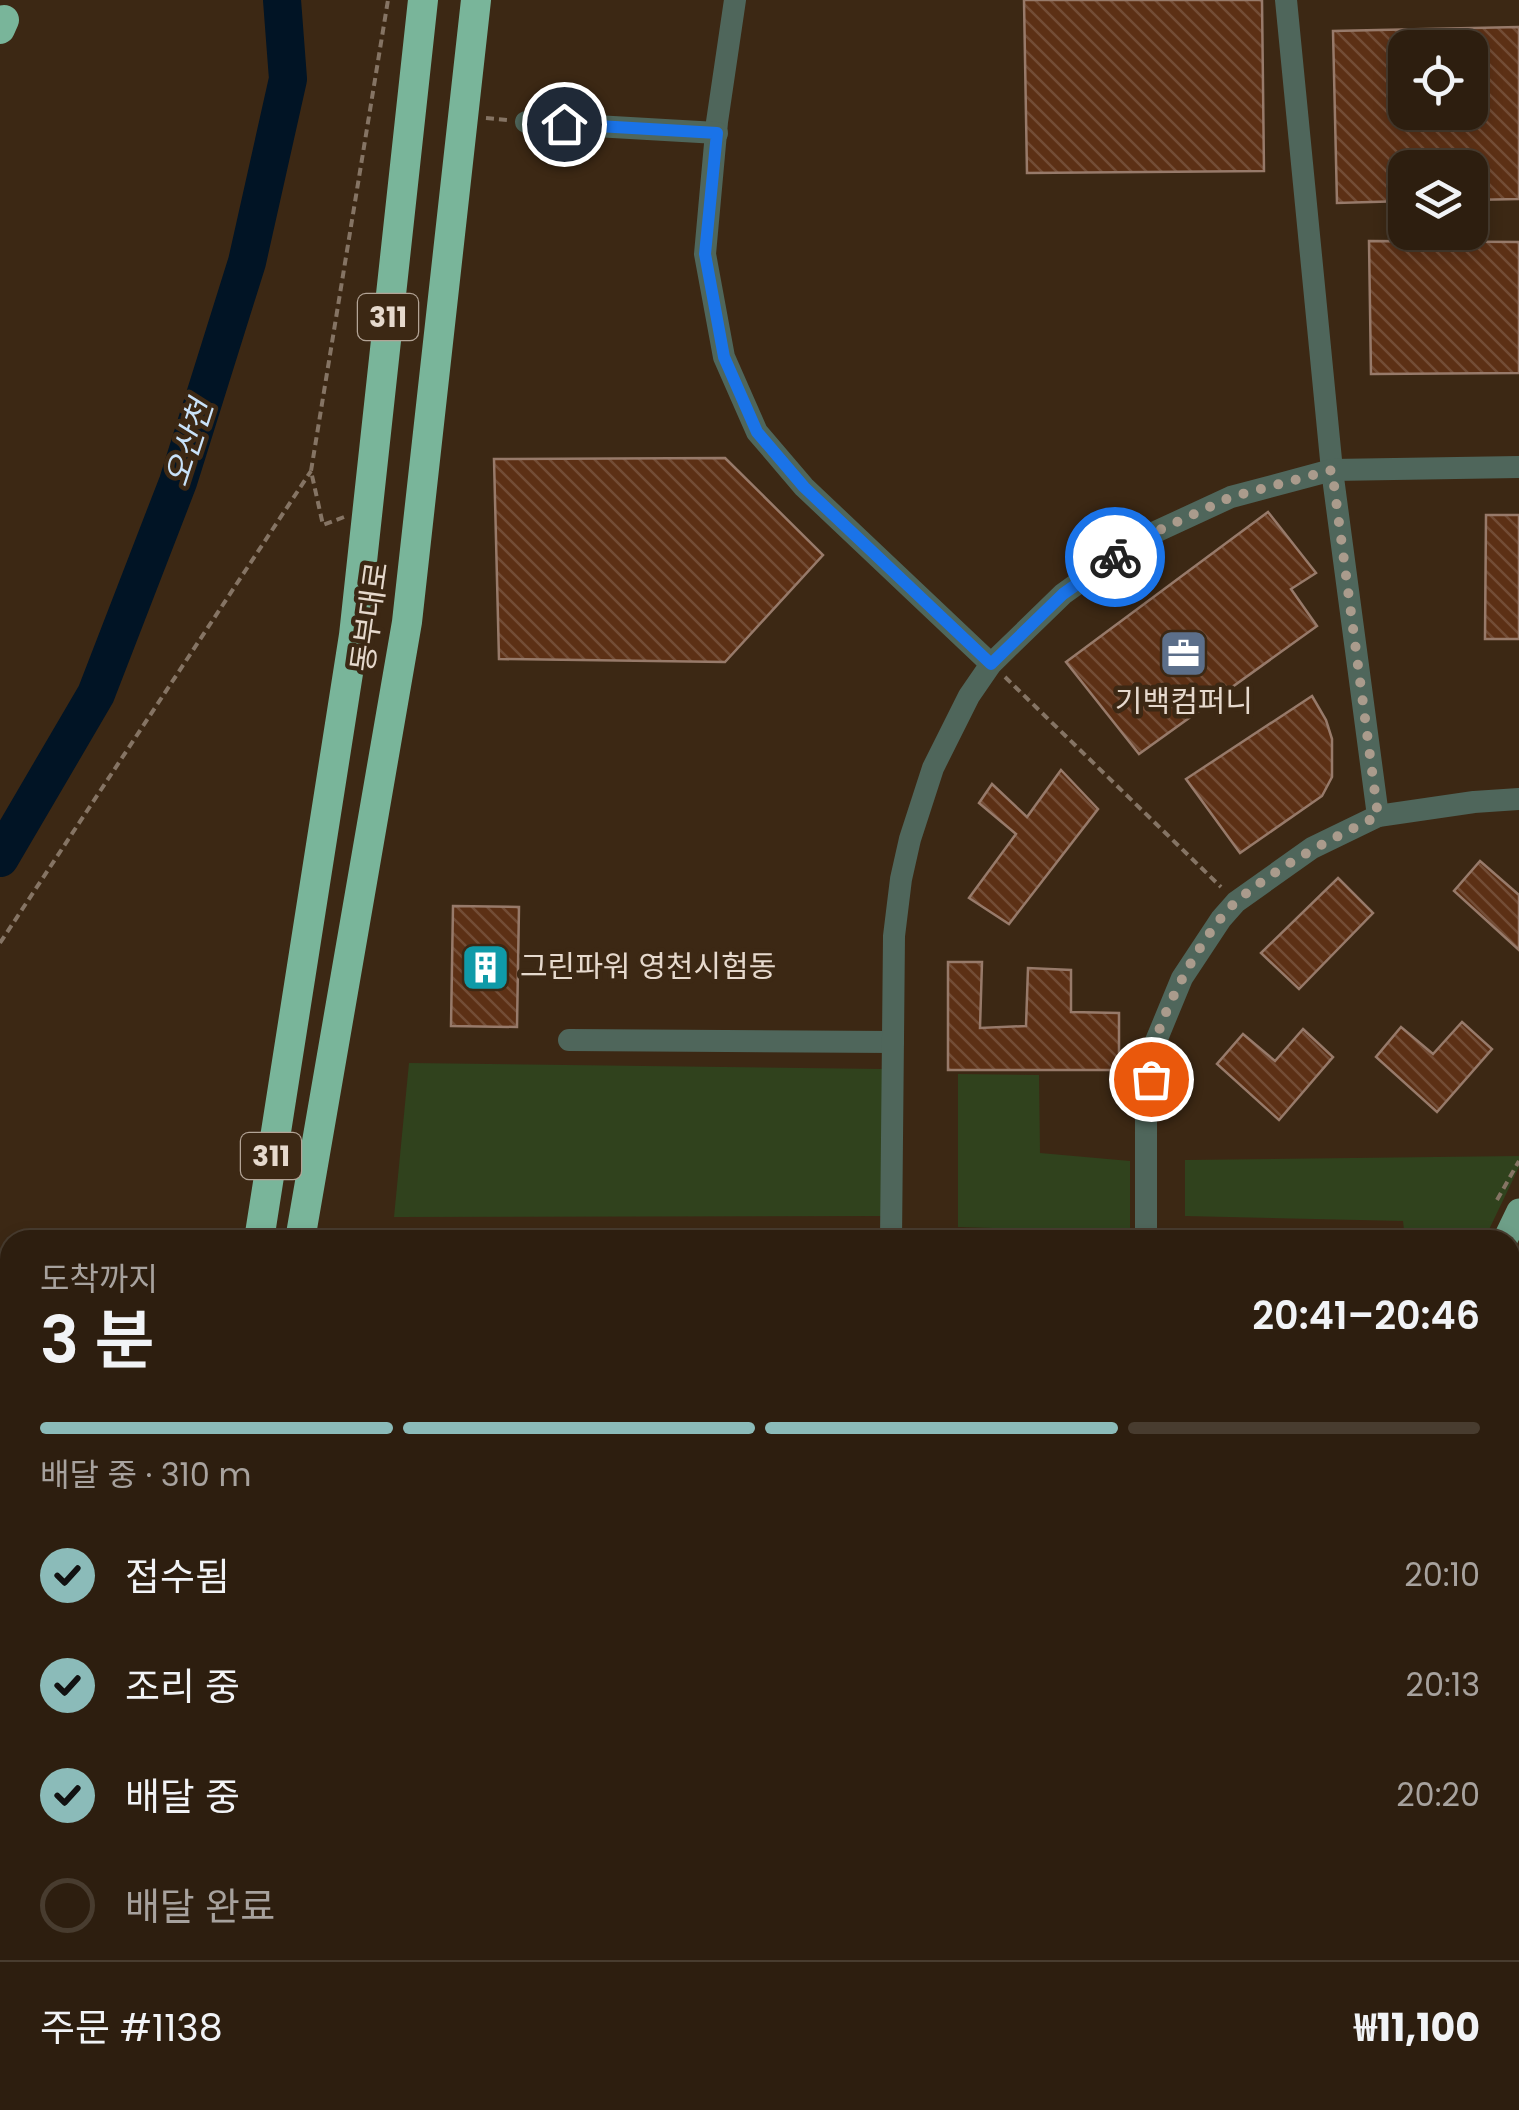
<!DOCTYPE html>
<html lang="ko">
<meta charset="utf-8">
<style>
body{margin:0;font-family:Poppins,"Noto Sans KR",sans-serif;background:#352718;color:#f1f3f6;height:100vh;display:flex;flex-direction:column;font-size:38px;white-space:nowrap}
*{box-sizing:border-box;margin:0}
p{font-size:32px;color:#a7a29e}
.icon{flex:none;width:55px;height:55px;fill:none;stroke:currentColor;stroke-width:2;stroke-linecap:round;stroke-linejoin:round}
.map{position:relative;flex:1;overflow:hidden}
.panel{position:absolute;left:0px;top:1230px;width:1520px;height:880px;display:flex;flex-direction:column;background:#2d1e0f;border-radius:30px 30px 0 0;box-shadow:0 5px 15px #0003,0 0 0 2px #483c2f}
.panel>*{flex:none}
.buttons{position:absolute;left:1388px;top:30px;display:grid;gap:20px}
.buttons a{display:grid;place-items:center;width:100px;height:100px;border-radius:20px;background:#2d1e0f;box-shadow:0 5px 15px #0003,0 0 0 2px #483c2f;font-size:50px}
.pin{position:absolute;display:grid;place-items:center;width:85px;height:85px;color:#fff;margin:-42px;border:5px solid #fff;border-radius:50%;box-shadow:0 2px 10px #0007}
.courier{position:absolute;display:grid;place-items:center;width:100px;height:100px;margin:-50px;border:8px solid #1a73e8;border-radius:50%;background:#fff;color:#222;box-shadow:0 2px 12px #0007}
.head em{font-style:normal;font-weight:600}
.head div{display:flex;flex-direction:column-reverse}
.head{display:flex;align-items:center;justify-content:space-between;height:170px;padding:0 40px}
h1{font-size:65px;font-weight:600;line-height:75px}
.bar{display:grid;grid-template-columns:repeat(4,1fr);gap:15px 10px;align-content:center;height:120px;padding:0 40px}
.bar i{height:12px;border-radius:8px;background:#483c2f}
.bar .current{background:#8bbbb9}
.bar p{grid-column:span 4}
.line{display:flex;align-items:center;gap:25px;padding:0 40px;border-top:2px solid #483c2f}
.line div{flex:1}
ol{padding:0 40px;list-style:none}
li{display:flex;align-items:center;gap:30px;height:110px}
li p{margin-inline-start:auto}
li .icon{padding:10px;border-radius:50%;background:#8bbbb9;color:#111;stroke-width:4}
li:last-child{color:#a7a29e}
li i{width:55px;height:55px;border:5px solid #483c2f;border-radius:50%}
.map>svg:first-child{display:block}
.green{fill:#30421d}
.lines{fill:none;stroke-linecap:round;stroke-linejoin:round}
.river{stroke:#011425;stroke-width:38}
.building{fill:url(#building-back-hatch);stroke:#977a6a;stroke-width:2.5;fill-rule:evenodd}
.path{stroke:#857464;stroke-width:4;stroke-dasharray:8 5;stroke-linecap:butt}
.minor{stroke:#4f665b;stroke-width:22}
.major{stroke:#6e9f88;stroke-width:25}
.highway{stroke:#79b59a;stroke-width:30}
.done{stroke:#aa9b8c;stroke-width:10;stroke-dasharray:0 18}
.route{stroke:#1a73e8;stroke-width:12}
.labels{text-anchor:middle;stroke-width:9;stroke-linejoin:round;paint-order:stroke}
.shield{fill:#3c2814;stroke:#b3a496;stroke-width:2.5}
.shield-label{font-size:28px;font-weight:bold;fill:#e6d9cd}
.street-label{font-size:30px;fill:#e6d9cd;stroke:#3c2814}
.poi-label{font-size:30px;fill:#e6d9cd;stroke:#3c2814}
.water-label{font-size:32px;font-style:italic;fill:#c9e2f9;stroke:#3c2814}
</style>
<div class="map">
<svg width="1519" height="2110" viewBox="0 0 1519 2110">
<defs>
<pattern id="building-back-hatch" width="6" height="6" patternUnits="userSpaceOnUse" patternTransform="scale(2.5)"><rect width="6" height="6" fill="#5c3015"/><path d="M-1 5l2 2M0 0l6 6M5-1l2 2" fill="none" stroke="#734d36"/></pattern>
</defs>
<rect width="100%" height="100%" fill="#3c2814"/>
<!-- green -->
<g class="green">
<path d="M 409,1063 L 884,1069 L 889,1216 L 394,1217 Z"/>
<path d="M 958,1074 L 1039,1075 L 1040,1153 L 1130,1161 L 1130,1232 L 958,1227 Z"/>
<path d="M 1519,1156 L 1519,1167 L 1484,1240 L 1405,1240 L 1403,1221 L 1185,1216 L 1185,1160 Z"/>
</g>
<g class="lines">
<!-- river -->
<path class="river" d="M 0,858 L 96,694 L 178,482 L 247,262 L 288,79 L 282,0"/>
</g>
<!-- building -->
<g class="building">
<path d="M 1024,0 L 1262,0 L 1264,171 L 1027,173 Z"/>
<path d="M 1519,27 L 1519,199 L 1470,200 L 1470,168 L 1405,168 L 1405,201 L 1337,203 L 1333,31 ZM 1405,48 L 1470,48 L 1470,112 L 1405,112 Z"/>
<path d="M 1369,241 L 1519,242 L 1519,373 L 1371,374 Z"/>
<path d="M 725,458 L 823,555 L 725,662 L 499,659 L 494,459 Z"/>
<path d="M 1268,512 L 1316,573 L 1291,589 L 1317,626 L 1139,754 L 1066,662 Z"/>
<path d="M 1486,515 L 1519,515 L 1519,639 L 1485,639 Z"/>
<path d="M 1312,696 L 1326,720 L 1332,739 L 1332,777 L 1322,796 L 1240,853 L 1186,779 Z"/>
<path d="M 1061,770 L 1098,809 L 1009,924 L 969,898 L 1016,834 L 979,803 L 992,784 L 1027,817 Z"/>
<path d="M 1480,861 L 1519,895 L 1519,950 L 1454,891 Z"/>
<path d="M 1338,878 L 1373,913 L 1299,989 L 1261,953 Z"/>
<path d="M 453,906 L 519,907 L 517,1027 L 451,1026 Z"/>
<path d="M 948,962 L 982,962 L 980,1028 L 1026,1026 L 1028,968 L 1071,970 L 1071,1012 L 1119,1013 L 1119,1070 L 948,1070 Z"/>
<path d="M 1462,1022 L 1492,1049 L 1437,1112 L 1376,1057 L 1401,1027 L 1433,1054 Z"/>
<path d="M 1303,1029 L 1333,1057 L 1279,1120 L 1217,1064 L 1243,1034 L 1275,1061 Z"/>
</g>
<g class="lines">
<!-- path -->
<g class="path">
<path d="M 486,118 L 507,120"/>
<path d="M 344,517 L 323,525 L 311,471 L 388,0"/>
<path d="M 1005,677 L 1221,887"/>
<path d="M 0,943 L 311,471"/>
<path d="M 1497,1200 L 1519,1161"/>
<path d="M 1358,2110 L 1358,2100"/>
<path d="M 1452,2110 L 1453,2100"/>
</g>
<!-- minor -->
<g class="minor">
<path d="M 735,0 L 717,122 L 705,254 L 724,357 L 757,432 L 804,487 L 991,664"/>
<path d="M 1286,0 L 1332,470 L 1378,816"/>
<path d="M 526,122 L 717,133"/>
<path d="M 569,1040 L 893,1042"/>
<path d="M 891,1240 L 894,936 L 901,879 L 910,839 L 933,768 L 969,696 L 991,664 L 1063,594 L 1138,540 L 1231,497 L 1332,470 L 1519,467"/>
<path d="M 1146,1240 L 1146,1117 L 1156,1041 L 1182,978 L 1221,919 L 1236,902 L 1312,848 L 1378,816 L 1474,802 L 1519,799"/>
<path d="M 1510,1510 L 1519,1510"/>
<path d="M 1510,1806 L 1519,1806"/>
<path d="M 892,2100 L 892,2110"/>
</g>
<!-- major -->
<g class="major">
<path d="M 1505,1240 L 1519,1211"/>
<path d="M 1510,1291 L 1519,1273"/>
<path d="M 1388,2110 L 1388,2100"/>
<path d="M 1424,2110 L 1424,2100"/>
</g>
<!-- highway -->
<g class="highway">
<path d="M 0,29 L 4,20"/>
<path d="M 259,1240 L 354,635 L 423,0"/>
<path d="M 300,1240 L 407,622 L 476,0"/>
<path d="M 222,2100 L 226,2110"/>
<path d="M 93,2110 L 96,2100"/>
<path d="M 146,2110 L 147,2100"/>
<path d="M 183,2110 L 183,2100"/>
</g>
</g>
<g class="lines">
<!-- done -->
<path class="done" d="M 1115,557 L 1138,540 L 1231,497 L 1332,470 L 1378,816 C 1329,840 1280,865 1238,900 C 1208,925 1166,1003 1156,1040 C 1152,1052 1152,1067 1151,1079"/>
<!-- route -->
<path class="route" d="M 564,124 L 717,133 L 705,254 L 724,357 L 757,432 L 804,487 L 991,664 L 1063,594 L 1115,557"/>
</g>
<!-- icons -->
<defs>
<symbol id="office-square" viewBox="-11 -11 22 22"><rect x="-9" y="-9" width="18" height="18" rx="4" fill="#5c6f8a" stroke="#3c2814"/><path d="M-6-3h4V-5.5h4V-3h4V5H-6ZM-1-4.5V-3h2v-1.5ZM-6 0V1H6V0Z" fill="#fff"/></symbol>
<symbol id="building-square" viewBox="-11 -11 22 22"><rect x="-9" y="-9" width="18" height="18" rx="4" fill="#0f9aa8" stroke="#3c2814"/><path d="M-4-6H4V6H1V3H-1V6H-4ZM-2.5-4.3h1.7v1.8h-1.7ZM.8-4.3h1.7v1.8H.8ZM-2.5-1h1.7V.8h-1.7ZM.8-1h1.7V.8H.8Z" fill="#fff"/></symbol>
</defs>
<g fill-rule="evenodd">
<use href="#office-square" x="1156" y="626" width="55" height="55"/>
<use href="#building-square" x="458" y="940" width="55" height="55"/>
</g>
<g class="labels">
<!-- shield labels -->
<g class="shield">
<rect x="358" y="294" width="60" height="46" rx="8"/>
<rect x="241" y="1133" width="60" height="46" rx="8"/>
</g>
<g class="shield-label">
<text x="388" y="327">311</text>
<text x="271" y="1166">311</text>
</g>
<!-- street labels -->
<g class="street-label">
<text transform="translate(370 617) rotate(-82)" y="10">동부대로</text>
</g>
<!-- poi labels -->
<g class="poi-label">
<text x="1184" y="712">기백컴퍼니</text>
<text x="520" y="977" text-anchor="start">그린파워 영천시험동</text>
</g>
<!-- water labels -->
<g class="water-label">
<text transform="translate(189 443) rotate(-72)" y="11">오산천</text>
</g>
</g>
</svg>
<div class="buttons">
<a><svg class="icon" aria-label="locate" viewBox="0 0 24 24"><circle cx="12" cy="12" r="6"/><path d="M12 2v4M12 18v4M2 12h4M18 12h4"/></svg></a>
<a><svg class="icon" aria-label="layers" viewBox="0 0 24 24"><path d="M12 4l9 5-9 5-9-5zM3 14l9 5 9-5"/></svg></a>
</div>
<div class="pin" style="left:1151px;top:1079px;background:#ea580c"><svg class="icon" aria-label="bag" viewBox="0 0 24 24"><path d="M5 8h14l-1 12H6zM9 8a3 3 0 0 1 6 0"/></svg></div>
<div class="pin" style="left:564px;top:124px;background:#1f2937"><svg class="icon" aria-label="home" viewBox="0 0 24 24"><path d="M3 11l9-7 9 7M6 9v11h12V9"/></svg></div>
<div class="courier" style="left:1115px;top:557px"><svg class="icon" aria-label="bike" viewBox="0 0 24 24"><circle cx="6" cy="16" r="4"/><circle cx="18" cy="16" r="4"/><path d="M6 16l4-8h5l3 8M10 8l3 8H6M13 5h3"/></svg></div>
<section class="panel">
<div class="head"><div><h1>3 분</h1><p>도착까지</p></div><em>20:41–20:46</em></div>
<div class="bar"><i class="current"></i><i class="current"></i><i class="current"></i><i></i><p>배달 중 · 310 m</p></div>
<ol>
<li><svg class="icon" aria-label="check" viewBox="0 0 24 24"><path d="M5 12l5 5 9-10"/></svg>접수됨<p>20:10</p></li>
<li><svg class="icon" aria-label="check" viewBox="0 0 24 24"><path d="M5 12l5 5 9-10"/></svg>조리 중<p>20:13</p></li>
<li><svg class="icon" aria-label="check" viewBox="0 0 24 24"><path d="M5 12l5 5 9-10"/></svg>배달 중<p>20:20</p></li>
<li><i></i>배달 완료</li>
</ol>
<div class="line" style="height:130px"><div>주문 #1138</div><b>₩11,100</b></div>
</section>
</div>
